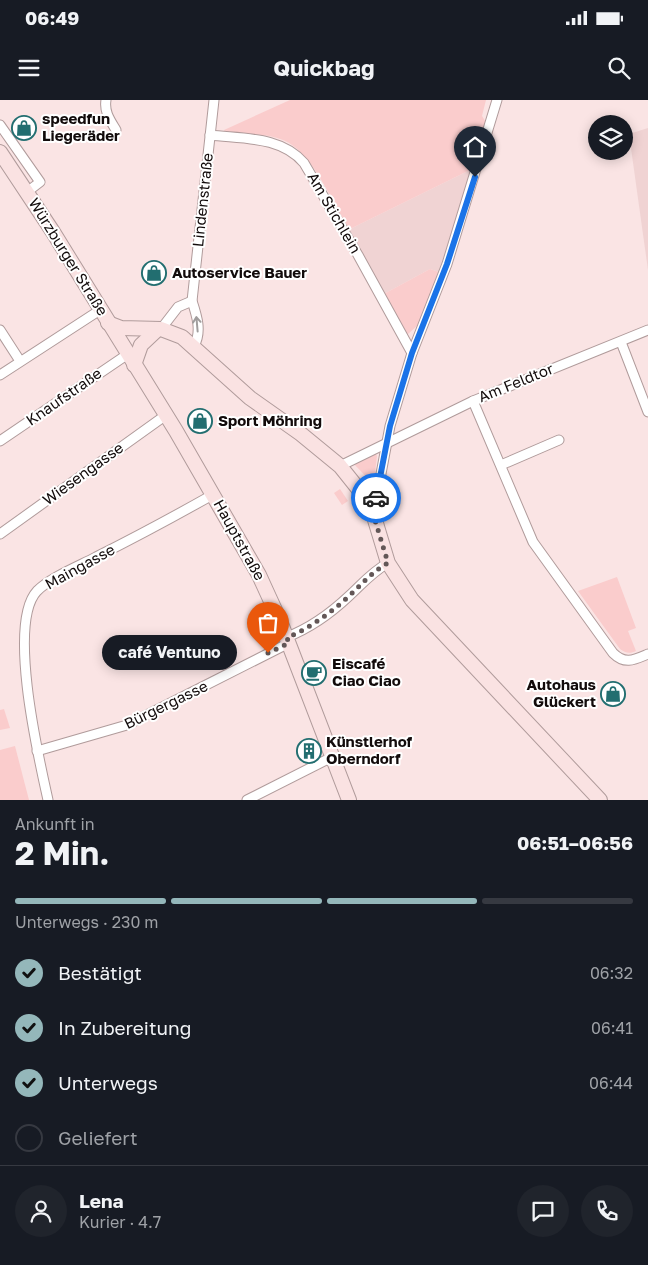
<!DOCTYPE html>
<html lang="de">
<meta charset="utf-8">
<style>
body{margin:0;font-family:"Golos Text",sans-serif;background:#20242c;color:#f1f3f6;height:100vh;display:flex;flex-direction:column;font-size:19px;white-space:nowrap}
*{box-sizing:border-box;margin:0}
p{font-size:16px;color:#9ea1a6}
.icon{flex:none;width:28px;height:28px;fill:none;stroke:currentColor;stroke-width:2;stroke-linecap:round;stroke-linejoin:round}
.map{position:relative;height:700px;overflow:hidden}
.side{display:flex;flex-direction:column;background:#171b24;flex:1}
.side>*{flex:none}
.tools{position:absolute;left:588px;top:15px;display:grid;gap:10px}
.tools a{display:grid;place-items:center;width:45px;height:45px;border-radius:50%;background:#171b24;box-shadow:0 2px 12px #0003;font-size:25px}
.pin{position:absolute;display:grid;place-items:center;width:42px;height:42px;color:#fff;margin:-51px -21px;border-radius:50% 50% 50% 0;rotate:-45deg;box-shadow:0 0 5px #0007}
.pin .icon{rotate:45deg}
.courier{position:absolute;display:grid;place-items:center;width:50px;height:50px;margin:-25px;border:4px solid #1a73e8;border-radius:50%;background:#fff;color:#222;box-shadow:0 1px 6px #0007}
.bubble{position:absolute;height:35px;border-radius:18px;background:#171b24;box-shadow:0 2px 12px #0003;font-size:16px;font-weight:700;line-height:35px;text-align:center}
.summary em{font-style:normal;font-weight:700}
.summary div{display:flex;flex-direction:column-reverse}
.summary{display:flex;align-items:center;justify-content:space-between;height:85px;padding:0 15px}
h1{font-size:32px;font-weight:700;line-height:38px}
.bar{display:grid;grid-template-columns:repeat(4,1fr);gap:8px 5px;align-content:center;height:60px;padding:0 15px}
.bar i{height:6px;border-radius:4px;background:#363941}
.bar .selected{background:#94b7ba}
.bar p{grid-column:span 4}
.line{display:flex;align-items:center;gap:12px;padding:0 15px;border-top:1px solid #363941}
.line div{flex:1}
.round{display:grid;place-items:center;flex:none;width:52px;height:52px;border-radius:26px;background:#20242c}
ol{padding:0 15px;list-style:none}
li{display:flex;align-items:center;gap:15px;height:55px}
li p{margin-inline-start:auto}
li .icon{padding:5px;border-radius:50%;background:#94b7ba;color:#111;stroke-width:4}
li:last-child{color:#9ea1a6}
li i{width:28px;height:28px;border:2px solid #363941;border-radius:50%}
.status{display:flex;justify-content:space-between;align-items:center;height:35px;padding:0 25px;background:#171b24;direction:ltr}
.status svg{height:14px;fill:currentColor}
header{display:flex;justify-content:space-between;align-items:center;height:65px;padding:0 15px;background:#171b24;font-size:22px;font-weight:700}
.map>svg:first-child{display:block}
.built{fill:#f0d3d3}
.green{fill:#facccc}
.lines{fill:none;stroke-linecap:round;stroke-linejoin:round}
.street-casing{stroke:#b09b9b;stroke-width:11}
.secondary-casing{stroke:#b09b9b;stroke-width:16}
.street{stroke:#fff;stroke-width:9}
.secondary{stroke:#fae2e2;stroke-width:14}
.oneway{stroke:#a09d9d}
.done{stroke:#635757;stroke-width:5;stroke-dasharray:0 9}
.route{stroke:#1a73e8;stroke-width:6}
.labels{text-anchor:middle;stroke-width:4;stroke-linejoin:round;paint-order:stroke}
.poi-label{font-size:15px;font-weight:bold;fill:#120b0b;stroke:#fff;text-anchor:start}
.street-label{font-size:15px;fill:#120b0b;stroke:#fff}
</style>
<div class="status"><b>06:49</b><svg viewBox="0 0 49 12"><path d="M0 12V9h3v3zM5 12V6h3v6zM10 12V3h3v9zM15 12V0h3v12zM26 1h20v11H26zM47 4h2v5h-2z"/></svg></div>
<header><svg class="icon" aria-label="menu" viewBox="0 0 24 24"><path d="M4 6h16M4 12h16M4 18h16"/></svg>Quickbag<svg class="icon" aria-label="search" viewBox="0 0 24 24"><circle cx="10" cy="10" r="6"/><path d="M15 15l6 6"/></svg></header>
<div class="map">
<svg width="648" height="700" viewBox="0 0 648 700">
<rect width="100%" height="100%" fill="#fae4e4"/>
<!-- built -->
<g class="built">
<path d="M 648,28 L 648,170 L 629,34 Z"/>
<path d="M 472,69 L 439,172 L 430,169 L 382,195 L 348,130 Z"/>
</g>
<!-- green -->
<g class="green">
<path d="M 290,0 L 486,0 L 482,16 L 487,24 L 472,69 L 348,130 C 333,103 312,51 283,40 C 266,33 243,34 225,33 L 224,30 Z"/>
<path d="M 430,169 L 439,172 L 418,225 L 408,234 L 404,233 L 382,195 Z"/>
<path d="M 375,353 L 377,356 L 374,382 L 372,383 L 354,364 Z"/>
<path d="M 340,389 L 348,401 L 342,405 L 334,393 Z"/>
<path d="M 617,477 L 636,528 L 628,531 L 636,551 C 630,554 625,553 620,549 L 578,491 Z"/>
<path d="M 4,609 L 10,628 L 0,630 L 0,610 Z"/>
<path d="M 15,646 L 29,700 L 0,700 L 0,650 Z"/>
</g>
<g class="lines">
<defs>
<g id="street">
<path d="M 106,0 C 104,12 110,20 116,30"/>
<path d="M 0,25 L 40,82 L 27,92"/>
<path d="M 210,35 C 243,39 281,36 304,63 L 358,155 L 412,253"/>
<path d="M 161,229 L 178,207 L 192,201"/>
<path d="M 0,230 L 20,261"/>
<path d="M 621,242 L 648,312"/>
<path d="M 194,246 C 202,232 197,216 192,201 L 214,0"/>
<path d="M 0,275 L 100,210"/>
<path d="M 473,301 L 533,442 L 613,553 C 625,565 634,560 648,554"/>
<path d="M 0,341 L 128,254"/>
<path d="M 501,365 L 559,340"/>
<path d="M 340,366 L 473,301 L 648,230"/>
<path d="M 372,410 L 377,395 L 390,326 L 412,253 L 447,164 L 497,0"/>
<path d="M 0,434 L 166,315"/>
<path d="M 287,537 C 310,528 331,513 349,496 C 362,484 372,472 388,463"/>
<path d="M 37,651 L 127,625 L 289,543"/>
<path d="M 48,700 C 39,659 7,523 37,491 C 51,477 79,466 96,457 C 136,437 175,416 214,394"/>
<path d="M 247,700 L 332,657"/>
</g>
<g id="secondary">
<path d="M 0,52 L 53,132 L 176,331 L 259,475 L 280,521 L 349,700"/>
<path d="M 108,223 L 121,228 L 161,229 L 182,237 L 250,298 L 301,334 L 340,366 L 364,396 L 372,410 L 388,463 L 412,500 L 600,700"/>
<path d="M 134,265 L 141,245 L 158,229"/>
</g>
</defs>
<!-- street casing -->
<use href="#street" class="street-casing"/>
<!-- secondary casing -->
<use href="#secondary" class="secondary-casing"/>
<!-- street -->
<use href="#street" class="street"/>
<!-- secondary -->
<use href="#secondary" class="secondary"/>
</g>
<!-- one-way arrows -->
<defs><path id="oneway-shaft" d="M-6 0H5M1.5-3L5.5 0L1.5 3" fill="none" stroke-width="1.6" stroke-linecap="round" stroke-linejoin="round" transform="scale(1.25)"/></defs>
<use class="oneway" href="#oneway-shaft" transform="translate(197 224) rotate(-95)"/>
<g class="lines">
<!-- done -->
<path class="done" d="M 268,553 L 289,543 L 287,538 C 309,528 331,513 349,496 C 362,484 372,472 388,463 L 372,410 L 376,398"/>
<!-- route -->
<path class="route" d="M 376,398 L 390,326 L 412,253 L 447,164 L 475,77"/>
</g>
<!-- icons -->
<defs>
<symbol id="shop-ring" viewBox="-11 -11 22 22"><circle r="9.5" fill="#fff" stroke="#226e70" stroke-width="1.5"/><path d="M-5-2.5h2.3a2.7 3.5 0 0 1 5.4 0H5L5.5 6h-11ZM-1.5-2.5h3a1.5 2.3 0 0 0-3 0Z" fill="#226e70"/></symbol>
<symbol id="cafe-ring" viewBox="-11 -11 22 22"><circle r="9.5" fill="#fff" stroke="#226e70" stroke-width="1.5"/><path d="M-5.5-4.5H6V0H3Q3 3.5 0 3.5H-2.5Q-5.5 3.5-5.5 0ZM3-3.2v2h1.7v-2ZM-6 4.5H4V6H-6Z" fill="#226e70"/></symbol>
<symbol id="building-ring" viewBox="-11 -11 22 22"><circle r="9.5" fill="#fff" stroke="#226e70" stroke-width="1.5"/><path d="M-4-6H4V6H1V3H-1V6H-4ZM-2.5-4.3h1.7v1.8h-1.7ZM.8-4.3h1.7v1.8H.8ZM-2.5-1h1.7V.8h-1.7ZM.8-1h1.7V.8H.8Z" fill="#226e70"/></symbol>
</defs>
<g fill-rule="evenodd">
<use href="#shop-ring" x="10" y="14" width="28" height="28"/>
<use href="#shop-ring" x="140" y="159" width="28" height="28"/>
<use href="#shop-ring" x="186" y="307" width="28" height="28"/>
<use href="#cafe-ring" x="300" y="559" width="28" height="28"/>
<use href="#shop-ring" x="599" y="580" width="28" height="28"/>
<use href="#building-ring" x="295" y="637" width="28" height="28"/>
</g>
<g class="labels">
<!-- poi labels -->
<g class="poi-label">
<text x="42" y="24">speedfun<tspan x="42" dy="17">Liegeräder</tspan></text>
<text x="172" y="178">Autoservice Bauer</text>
<text x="218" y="326">Sport Möhring</text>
<text x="332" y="569">Eiscafé<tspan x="332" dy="17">Ciao Ciao</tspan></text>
<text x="596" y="590" text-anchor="end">Autohaus<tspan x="596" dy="17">Glückert</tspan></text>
<text x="326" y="647">Künstlerhof<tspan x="326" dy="17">Oberndorf</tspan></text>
</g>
<!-- street labels -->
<g class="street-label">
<text transform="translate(203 100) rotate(-84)" y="5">Lindenstraße</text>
<text transform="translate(334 113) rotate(60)" y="5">Am Stichlein</text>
<text transform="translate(68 157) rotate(58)" y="5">Würzburger Straße</text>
<text transform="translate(516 283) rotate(-22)" y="5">Am Feldtor</text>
<text transform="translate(64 297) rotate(-35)" y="5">Knaufstraße</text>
<text transform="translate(83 374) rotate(-36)" y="5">Wiesengasse</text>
<text transform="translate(239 440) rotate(61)" y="5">Hauptstraße</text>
<text transform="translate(80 467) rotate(-29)" y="5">Maingasse</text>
<text transform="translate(166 605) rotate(-26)" y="5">Bürgergasse</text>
</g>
</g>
</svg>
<div class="tools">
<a><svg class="icon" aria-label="layers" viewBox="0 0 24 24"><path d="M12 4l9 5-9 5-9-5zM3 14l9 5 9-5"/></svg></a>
</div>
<div class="pin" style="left:268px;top:553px;background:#ea580c"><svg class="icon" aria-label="bag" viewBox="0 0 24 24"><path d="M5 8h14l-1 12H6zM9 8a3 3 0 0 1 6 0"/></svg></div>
<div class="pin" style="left:475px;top:77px;background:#1f2937"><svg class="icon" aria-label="home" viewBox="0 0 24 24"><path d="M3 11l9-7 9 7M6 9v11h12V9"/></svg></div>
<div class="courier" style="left:376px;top:398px"><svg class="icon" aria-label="car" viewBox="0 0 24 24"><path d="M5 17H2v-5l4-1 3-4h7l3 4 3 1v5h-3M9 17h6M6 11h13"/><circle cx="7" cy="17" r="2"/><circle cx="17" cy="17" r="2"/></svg></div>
<div class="bubble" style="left:102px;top:535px;width:135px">café Ventuno</div>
</div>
<section class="side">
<div class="summary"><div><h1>2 Min.</h1><p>Ankunft in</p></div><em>06:51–06:56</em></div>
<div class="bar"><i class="selected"></i><i class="selected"></i><i class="selected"></i><i></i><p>Unterwegs · 230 m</p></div>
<ol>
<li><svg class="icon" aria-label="check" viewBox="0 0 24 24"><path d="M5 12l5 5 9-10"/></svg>Bestätigt<p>06:32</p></li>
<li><svg class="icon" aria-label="check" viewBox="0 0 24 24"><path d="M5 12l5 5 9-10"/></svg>In Zubereitung<p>06:41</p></li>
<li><svg class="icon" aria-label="check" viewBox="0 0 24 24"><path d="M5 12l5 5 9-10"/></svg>Unterwegs<p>06:44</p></li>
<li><i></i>Geliefert</li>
</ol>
<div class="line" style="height:90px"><a class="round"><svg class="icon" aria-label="person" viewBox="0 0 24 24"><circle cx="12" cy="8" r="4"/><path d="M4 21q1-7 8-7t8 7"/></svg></a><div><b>Lena</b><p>Kurier · 4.7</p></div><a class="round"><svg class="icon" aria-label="chat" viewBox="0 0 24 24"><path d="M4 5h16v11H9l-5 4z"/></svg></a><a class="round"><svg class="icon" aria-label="phone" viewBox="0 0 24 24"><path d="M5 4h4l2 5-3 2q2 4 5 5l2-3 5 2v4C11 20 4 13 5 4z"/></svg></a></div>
</section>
